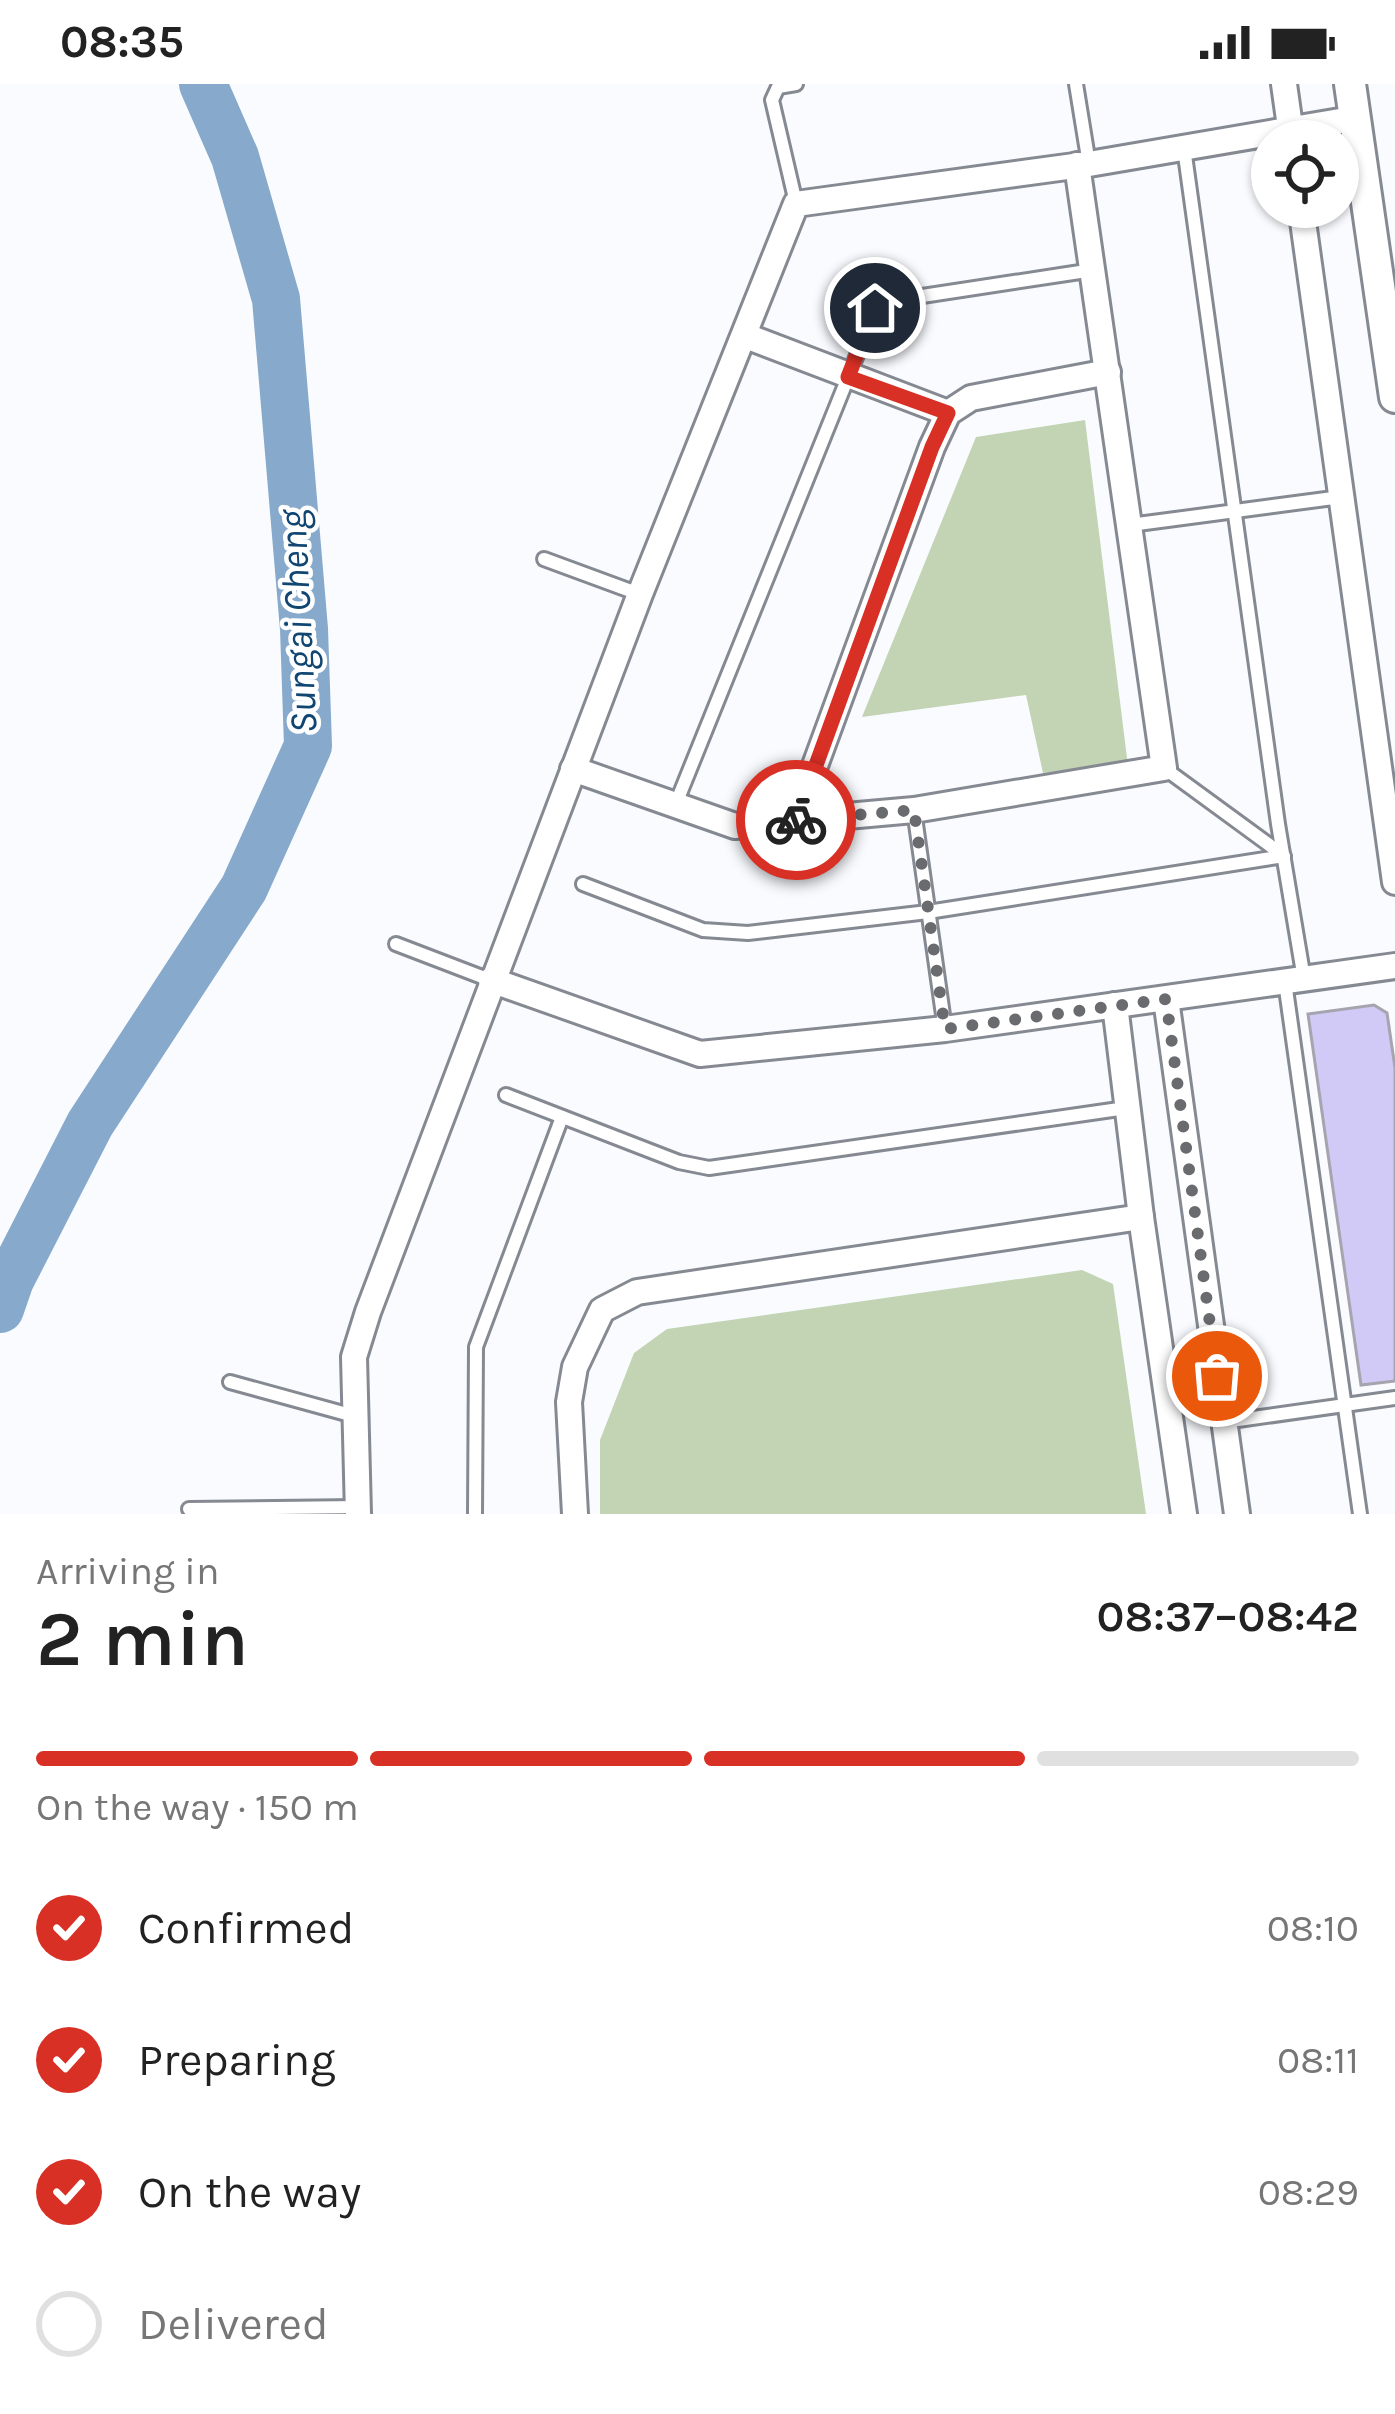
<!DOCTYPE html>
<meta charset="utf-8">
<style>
body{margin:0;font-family:Karla,sans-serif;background:#f6f6f6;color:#222;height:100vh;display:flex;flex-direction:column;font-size:45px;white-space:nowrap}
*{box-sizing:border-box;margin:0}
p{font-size:39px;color:#767676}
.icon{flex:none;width:66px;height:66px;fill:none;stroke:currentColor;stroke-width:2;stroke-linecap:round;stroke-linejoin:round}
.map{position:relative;height:1430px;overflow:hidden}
.sheet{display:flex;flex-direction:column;background:#fff;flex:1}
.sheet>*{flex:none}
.tools{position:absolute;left:1251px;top:36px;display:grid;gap:24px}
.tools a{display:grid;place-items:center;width:108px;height:108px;border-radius:50%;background:#fff;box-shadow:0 3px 9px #0004;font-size:60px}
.pin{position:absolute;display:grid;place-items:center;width:102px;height:102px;color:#fff;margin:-51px;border:6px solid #fff;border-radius:50%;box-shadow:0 3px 12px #0007}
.courier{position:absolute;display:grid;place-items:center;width:120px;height:120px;margin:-60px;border:9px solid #d93025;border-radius:50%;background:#fff;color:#222;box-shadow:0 3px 15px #0007}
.summary em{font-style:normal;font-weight:600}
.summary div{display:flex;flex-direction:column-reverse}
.summary{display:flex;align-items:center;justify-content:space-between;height:204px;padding:0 36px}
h1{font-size:78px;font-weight:600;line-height:90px}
.bar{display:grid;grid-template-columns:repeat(4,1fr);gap:18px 12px;align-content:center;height:144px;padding:0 36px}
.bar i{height:15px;border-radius:9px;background:#e0e0e0}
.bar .current{background:#d93025}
.bar p{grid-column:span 4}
ol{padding:0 36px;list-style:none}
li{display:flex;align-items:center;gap:36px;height:132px}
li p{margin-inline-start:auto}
li .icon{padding:12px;border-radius:50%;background:#d93025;color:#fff;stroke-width:4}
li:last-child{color:#767676}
li i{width:66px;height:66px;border:6px solid #e0e0e0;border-radius:50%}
.status{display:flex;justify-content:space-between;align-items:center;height:84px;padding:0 60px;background:#fff;direction:ltr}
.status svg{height:33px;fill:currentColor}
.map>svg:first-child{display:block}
.green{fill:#c2d4b3}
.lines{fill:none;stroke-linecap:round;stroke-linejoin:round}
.river{stroke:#87a9cb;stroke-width:48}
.building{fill:#d2caf6;stroke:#a6a4ae;stroke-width:3}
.service-casing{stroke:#858992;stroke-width:18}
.minor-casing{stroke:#858992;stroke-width:30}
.tertiary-casing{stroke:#858992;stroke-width:36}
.service{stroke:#fff;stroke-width:12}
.minor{stroke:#fff;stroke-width:24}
.tertiary{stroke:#fff;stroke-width:30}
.done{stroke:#696b6f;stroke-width:12;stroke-dasharray:0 21.6}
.route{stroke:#d93025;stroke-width:15}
.labels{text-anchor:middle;stroke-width:9;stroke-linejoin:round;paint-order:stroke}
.water-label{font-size:39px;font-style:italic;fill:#104671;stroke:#fff}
</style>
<div class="status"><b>08:35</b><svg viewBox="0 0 49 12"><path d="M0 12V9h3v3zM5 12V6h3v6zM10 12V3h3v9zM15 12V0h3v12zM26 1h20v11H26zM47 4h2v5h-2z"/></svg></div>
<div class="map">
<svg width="1395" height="1430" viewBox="0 0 1395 1430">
<rect width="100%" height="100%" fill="#f9fbff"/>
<!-- green -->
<g class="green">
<path d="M 1085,336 L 1128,682 L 1043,689 L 1026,611 L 862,633 L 976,353 Z"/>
<path d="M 1082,1186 L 1113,1200 L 1146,1430 L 600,1430 L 600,1356 L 634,1269 L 667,1245 Z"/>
</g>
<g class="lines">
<!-- river -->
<path class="river" d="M 0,1225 L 10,1196 L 90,1040 L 244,804 L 308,662 L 304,545 L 276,215 L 235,73 L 203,0"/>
</g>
<!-- building -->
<path class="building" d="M 1374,921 L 1387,929 L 1395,984 L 1395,1297 L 1361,1301 L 1308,930 Z"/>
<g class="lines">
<defs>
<g id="service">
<path d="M 1076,0 L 1089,80"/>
<path d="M 1184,64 L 1278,740 L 1304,895"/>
<path d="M 796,119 L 772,16 L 778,3 L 796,0"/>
<path d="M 1130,441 L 1341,413"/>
<path d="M 544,475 L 639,510"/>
<path d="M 1164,684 L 1283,771"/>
<path d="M 675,722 L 876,224 L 883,218 L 1093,186"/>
<path d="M 914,726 L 945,945"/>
<path d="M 583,800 L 703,846 L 748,849 L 928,828 L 1284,772"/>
<path d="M 396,860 L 490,896"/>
<path d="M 1285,898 L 1360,1430"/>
<path d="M 506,1011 L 679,1078 L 709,1084 L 1126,1024"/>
<path d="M 230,1298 L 354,1332"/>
<path d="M 1224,1338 L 1395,1314"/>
<path d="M 189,1425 L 358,1423"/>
<path d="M 475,1430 L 476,1263 L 562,1033"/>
</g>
<g id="minor">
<path d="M 1284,0 L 1292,57"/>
<path d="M 1301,123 L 1395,798"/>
<path d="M 746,252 L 948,329"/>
<path d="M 573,685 L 735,742 L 914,726 L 1164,684 L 1077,81"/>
<path d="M 795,736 L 932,363 L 948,329 L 971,314 L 1108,288"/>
<path d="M 491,896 L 700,970 L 945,945 L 1395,882"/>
<path d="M 1166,915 L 1237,1430"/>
<path d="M 1115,921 L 1141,1133 L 1184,1430"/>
<path d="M 358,1430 L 354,1273 L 368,1228 L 640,510 L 796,120 L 1089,80 L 1352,35"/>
<path d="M 575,1430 L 569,1318 L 575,1283 L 602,1226 L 637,1208 L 1141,1133"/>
</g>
<path id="tertiary" d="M 1350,0 L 1395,313"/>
</defs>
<!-- service casing -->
<use href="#service" class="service-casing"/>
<!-- minor casing -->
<use href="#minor" class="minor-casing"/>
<!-- tertiary casing -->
<use href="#tertiary" class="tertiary-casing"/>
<!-- service -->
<use href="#service" class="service"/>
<!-- minor -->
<use href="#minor" class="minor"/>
<!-- tertiary -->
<use href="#tertiary" class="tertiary"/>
</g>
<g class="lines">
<!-- done -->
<path class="done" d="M 796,736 L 914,726 L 945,945 L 1166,915 L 1217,1292"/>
<!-- route -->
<path class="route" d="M 796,736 L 932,363 L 948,329 L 848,293 L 875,224"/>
</g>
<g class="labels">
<!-- water labels -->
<g class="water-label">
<text transform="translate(297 538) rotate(-93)" y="14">Sungai Cheng</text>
</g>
</g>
</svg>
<div class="tools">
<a><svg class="icon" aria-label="locate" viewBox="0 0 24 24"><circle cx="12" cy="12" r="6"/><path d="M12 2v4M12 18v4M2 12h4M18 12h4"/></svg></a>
</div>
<div class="pin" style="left:1217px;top:1292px;background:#ea580c"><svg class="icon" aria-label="bag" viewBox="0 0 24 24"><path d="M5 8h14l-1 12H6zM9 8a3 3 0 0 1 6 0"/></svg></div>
<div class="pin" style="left:875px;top:224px;background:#1f2937"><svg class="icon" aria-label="home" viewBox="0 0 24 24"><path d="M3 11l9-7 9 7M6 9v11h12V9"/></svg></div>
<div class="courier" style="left:796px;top:736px"><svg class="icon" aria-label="bike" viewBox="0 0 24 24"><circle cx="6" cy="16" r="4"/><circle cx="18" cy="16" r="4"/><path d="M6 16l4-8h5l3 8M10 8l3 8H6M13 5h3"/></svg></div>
</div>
<section class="sheet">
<div class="summary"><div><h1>2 min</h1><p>Arriving in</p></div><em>08:37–08:42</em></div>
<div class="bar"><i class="current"></i><i class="current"></i><i class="current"></i><i></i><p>On the way · 150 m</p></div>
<ol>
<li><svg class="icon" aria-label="check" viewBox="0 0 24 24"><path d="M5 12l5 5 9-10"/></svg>Confirmed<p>08:10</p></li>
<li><svg class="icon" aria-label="check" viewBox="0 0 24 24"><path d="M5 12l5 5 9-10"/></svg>Preparing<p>08:11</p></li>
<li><svg class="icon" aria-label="check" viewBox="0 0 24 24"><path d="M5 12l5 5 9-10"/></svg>On the way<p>08:29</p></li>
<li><i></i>Delivered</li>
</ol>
</section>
